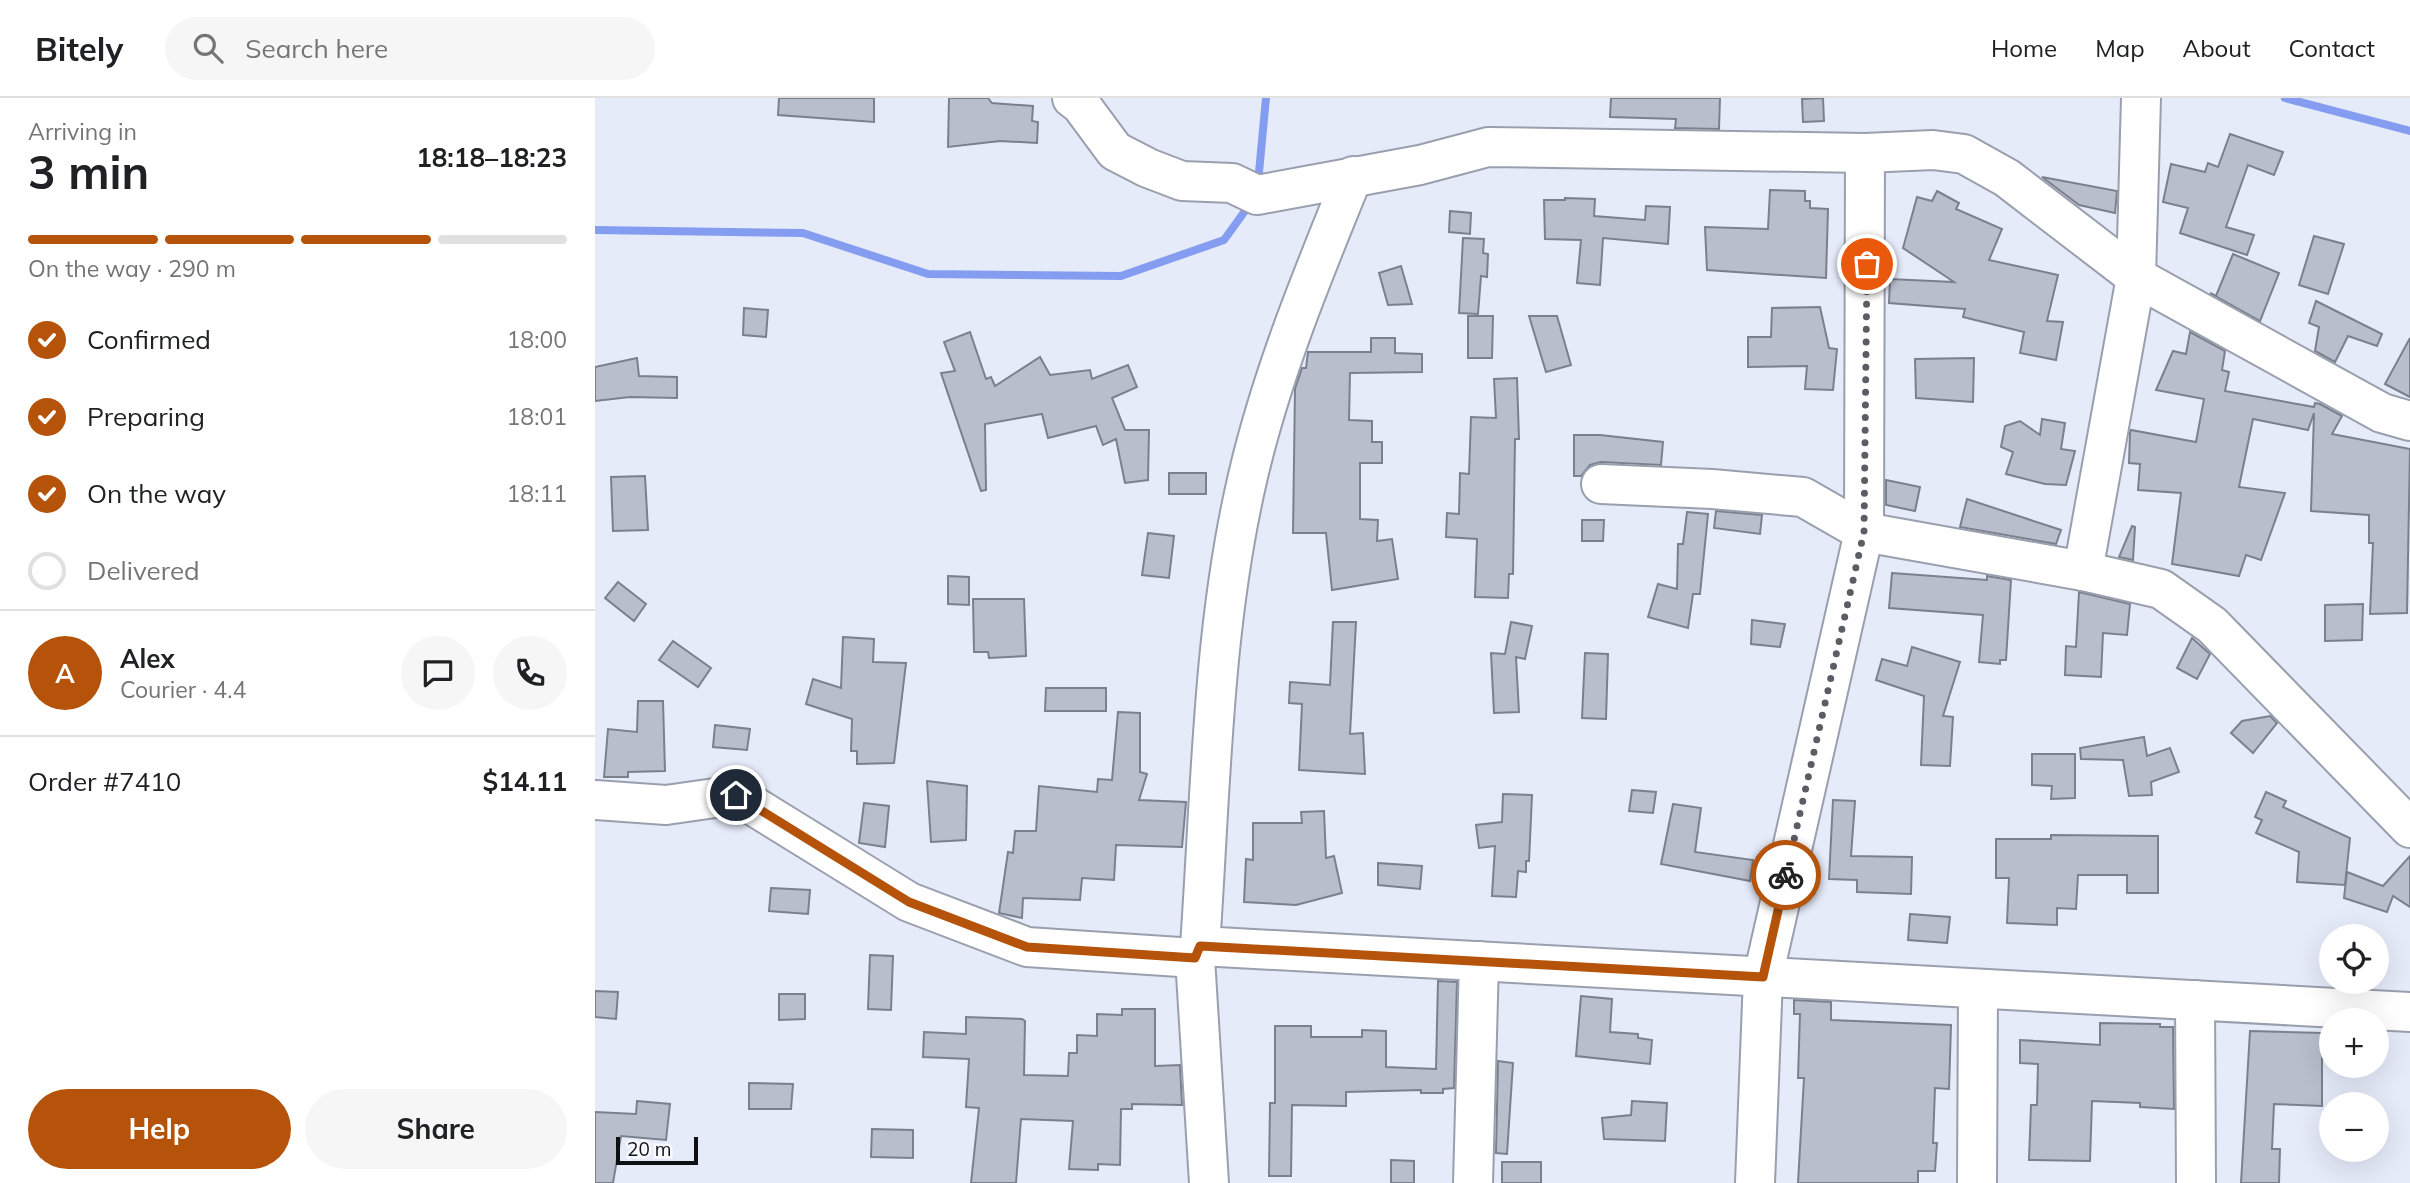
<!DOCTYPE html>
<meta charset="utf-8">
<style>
body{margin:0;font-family:Mulish,sans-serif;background:#f6f6f6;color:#202124;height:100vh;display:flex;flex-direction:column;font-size:26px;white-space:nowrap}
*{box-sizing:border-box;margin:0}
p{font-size:23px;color:#757577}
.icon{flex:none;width:38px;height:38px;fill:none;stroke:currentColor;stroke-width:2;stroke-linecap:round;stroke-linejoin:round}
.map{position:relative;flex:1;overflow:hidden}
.sheet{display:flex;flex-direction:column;background:#fff;width:595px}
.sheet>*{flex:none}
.buttons{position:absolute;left:1724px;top:826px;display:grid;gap:14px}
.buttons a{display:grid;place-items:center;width:70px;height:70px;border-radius:50%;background:#fff;box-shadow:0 7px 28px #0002;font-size:35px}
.scale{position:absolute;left:21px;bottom:18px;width:82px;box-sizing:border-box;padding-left:7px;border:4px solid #0e1014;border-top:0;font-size:19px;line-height:24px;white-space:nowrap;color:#0e1014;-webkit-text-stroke:5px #f7f9ff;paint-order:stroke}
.pin{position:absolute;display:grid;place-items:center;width:60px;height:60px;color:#fff;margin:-30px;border:4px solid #fff;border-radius:50%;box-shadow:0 2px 7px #0007}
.courier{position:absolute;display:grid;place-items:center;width:70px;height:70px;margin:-35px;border:5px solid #b45309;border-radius:50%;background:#fff;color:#222;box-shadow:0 2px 9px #0007}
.summary em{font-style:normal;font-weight:700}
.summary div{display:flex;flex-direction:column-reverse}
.summary{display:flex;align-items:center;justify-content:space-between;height:119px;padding:0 28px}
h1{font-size:46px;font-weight:700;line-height:52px}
.bar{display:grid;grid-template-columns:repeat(4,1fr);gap:10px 7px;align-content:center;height:84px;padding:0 28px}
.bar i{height:9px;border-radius:5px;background:#e0e0e0}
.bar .active{background:#b45309}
.bar p{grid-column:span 4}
.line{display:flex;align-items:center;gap:18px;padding:0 28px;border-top:2px solid #e0e0e0}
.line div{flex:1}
.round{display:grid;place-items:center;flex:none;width:74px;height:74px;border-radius:37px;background:#f6f6f6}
ol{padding:0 28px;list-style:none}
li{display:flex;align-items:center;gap:21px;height:77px}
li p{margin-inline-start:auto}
li .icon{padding:7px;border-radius:50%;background:#b45309;color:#fff;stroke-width:4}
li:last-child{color:#757577}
li i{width:38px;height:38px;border:4px solid #e0e0e0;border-radius:50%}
.cta{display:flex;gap:14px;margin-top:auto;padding:14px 28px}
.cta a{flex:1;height:80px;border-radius:42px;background:#b45309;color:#fff;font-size:28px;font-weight:700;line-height:80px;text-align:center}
.cta a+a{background:#f6f6f6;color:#202124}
header{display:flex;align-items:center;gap:42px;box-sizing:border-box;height:98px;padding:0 35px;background:#fff;border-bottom:2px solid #e0e0e0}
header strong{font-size:33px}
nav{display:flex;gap:38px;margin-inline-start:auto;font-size:24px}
.search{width:490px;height:63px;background:#f6f6f6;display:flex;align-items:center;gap:18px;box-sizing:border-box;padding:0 24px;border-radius:38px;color:#757577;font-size:26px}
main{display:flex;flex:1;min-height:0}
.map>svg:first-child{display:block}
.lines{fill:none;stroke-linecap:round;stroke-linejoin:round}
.stream{stroke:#859df0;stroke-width:8}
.building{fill:#b9becd;stroke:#7b808d;stroke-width:2}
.minor-casing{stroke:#9a9fad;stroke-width:42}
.minor{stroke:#fff;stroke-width:38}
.done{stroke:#5a5d64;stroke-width:7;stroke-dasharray:0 12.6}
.route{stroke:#b45309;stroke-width:9}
</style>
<header>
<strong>Bitely</strong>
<div class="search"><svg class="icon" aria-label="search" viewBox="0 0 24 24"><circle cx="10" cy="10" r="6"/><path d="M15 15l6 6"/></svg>Search here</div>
<nav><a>Home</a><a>Map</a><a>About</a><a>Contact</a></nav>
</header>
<main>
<section class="sheet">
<div class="summary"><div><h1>3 min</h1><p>Arriving in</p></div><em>18:18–18:23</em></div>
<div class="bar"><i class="active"></i><i class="active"></i><i class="active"></i><i></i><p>On the way · 290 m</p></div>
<ol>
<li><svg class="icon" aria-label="check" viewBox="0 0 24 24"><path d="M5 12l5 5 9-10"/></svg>Confirmed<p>18:00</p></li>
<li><svg class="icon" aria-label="check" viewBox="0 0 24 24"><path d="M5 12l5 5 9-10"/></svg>Preparing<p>18:01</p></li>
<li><svg class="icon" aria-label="check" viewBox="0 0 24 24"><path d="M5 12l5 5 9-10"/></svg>On the way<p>18:11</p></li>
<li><i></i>Delivered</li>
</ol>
<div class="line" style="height:126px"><b class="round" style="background:#b45309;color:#fff">A</b><div><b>Alex</b><p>Courier · 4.4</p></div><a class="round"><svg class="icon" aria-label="chat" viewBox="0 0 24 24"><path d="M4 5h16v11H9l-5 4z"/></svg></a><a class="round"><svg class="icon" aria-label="phone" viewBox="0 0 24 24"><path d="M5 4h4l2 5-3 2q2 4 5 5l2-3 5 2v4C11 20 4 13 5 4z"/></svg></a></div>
<div class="line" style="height:91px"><div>Order #7410</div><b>$14.11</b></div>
<div class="cta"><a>Help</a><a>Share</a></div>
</section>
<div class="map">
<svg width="1815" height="1085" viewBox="0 0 1815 1085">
<rect width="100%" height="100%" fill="#e6ebfa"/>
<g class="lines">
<!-- stream -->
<g class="stream">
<path d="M 1690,0 L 1815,33"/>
<path d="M 663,85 L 671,0"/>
<path d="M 0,132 L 208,135 L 333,176 L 526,178 L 629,142 L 655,106"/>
</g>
</g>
<!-- building -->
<g class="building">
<path d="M 184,0 L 279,0 L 279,24 L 183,17 Z"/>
<path d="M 354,0 L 393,0 L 397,5 L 438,8 L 437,23 L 443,24 L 442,45 L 405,43 L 353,49 Z"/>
<path d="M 1016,0 L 1125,0 L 1124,31 L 1080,30 L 1081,21 L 1015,19 Z"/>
<path d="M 1228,0 L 1229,23 L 1208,24 L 1207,1 Z"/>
<path d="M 1635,36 L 1688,54 L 1679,77 L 1653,67 L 1631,129 L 1659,137 L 1652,157 L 1585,135 L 1593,110 L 1568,104 L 1576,66 L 1610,74 L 1613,65 L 1623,69 Z"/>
<path d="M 1447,79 L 1522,93 L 1520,115 L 1484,107 Z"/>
<path d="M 1175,92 L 1210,93 L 1210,103 L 1215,103 L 1215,110 L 1233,111 L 1231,180 L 1112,172 L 1110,129 L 1173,131 Z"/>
<path d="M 1342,93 L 1364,105 L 1361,111 L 1407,131 L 1394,162 L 1463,177 L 1452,223 L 1468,224 L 1461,262 L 1425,255 L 1429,234 L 1368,219 L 1370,211 L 1294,205 L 1295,181 L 1359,184 L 1308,150 L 1322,99 L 1337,103 Z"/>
<path d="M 970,100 L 1000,101 L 999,118 L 1050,122 L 1051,108 L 1075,109 L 1073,146 L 1008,140 L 1005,187 L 982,185 L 986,142 L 950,141 L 949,102 L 970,102 Z"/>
<path d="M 855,113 L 876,115 L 875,136 L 854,134 Z"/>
<path d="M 1719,138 L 1749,146 L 1733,196 L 1704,187 Z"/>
<path d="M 868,140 L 889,141 L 888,155 L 893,156 L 892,179 L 886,178 L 883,216 L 864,215 Z"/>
<path d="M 1638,156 L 1684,175 L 1665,223 L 1615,195 L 1621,198 Z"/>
<path d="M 806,168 L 817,206 L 793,207 L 784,175 Z"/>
<path d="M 1721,203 L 1787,236 L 1782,248 L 1753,238 L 1740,264 L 1720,253 L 1724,229 L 1714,225 Z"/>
<path d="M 1225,209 L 1234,250 L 1242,251 L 1238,292 L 1210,291 L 1212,268 L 1153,269 L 1153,239 L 1176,239 L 1177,210 Z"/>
<path d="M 149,210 L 173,212 L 171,239 L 148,237 Z"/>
<path d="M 873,218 L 898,218 L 897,260 L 873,260 Z"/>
<path d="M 934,218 L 962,218 L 976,267 L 951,274 Z"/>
<path d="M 375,234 L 391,281 L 396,279 L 400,288 L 445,259 L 455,277 L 495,272 L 497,281 L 533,267 L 542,289 L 517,300 L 530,332 L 554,332 L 553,382 L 530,385 L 521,341 L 508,347 L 501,328 L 453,340 L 447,316 L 390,326 L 391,392 L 386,393 L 346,275 L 360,273 L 349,244 Z"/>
<path d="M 1595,234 L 1630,253 L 1627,272 L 1634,274 L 1630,293 L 1719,309 L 1720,305 L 1725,306 L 1747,318 L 1737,336 L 1815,351 L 1812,515 L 1775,516 L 1778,445 L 1774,445 L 1774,417 L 1716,413 L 1719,315 L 1713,332 L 1658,321 L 1644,389 L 1690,395 L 1666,462 L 1651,457 L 1644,478 L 1577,466 L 1586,395 L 1543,392 L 1545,366 L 1534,365 L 1535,335 L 1536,332 L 1601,344 L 1609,301 L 1561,292 L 1578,253 L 1591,256 Z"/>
<path d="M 776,240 L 800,240 L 800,255 L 827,256 L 827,274 L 755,275 L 754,322 L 777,323 L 777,344 L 787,344 L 787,365 L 765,365 L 765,421 L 783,422 L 782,443 L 797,441 L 803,481 L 737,492 L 731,435 L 698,435 L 700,291 L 707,270 L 711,270 L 713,254 L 776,254 Z"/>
<path d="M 1815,240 L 1815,299 L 1790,286 Z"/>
<path d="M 42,260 L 44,278 L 82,279 L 82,300 L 35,299 L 0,303 L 0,269 Z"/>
<path d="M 1379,260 L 1378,304 L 1321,300 L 1320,261 Z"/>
<path d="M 922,280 L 924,341 L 920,341 L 918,476 L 914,476 L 913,500 L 880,499 L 882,441 L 851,439 L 852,415 L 864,416 L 865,375 L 874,376 L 876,319 L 901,320 L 899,281 Z"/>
<path d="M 1447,321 L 1470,325 L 1466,351 L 1480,353 L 1471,387 L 1450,386 L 1411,376 L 1418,354 L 1406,349 L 1410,328 L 1425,323 L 1445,337 Z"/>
<path d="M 979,337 L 1005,337 L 1068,344 L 1066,367 L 1006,364 L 995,367 L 986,378 L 979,378 Z"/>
<rect x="574" y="375" width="37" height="21"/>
<path d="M 50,378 L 53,432 L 18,433 L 16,379 Z"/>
<path d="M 1291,382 L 1325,389 L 1320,413 L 1291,407 Z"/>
<path d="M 1372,401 L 1466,432 L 1461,446 L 1365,429 Z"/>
<path d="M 1121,413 L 1167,417 L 1165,436 L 1119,430 Z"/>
<path d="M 1092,414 L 1113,416 L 1105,496 L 1098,496 L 1093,530 L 1053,519 L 1063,486 L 1082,491 L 1083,446 L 1088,446 Z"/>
<path d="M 987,422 L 1009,422 L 1008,443 L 987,443 Z"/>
<path d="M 1537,428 L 1540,429 L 1538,462 L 1524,459 Z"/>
<path d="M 553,435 L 579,438 L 574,480 L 547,477 Z"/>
<path d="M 1297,475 L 1392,482 L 1392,478 L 1416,482 L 1411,562 L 1405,562 L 1405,566 L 1384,564 L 1388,517 L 1294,510 Z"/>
<path d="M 353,478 L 374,479 L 374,507 L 353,506 Z"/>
<path d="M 23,484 L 51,506 L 39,523 L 10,500 Z"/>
<path d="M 1484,494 L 1535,506 L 1532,537 L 1508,535 L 1506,579 L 1470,577 L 1471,548 L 1481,549 Z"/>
<path d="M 378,501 L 429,501 L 431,558 L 394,560 L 393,554 L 379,554 Z"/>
<path d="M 1768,506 L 1767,542 L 1730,543 L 1730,507 Z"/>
<path d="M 1157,522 L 1190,526 L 1185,549 L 1156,546 Z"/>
<path d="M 738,524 L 761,524 L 755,636 L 768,635 L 770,676 L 704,672 L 707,606 L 694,605 L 695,584 L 735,587 Z"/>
<path d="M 916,524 L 937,528 L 930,561 L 921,559 L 924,614 L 899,615 L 896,555 L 910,556 Z"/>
<path d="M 248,539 L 279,541 L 278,564 L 311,565 L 299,665 L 262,666 L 262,653 L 256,653 L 257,621 L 211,606 L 218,581 L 246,590 Z"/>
<path d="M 1597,540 L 1615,556 L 1602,581 L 1582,570 Z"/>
<path d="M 78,543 L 116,570 L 103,589 L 64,562 Z"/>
<path d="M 1317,549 L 1365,564 L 1348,618 L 1358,619 L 1355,668 L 1326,667 L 1329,598 L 1281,582 L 1287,561 L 1312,568 Z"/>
<path d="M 990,555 L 1013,556 L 1011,621 L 987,620 Z"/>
<path d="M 451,590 L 511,590 L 511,613 L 450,613 Z"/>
<path d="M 43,603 L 68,603 L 70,673 L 33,674 L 33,679 L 9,679 L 13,631 L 42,634 Z"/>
<path d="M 523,614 L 545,615 L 545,674 L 552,676 L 544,702 L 591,704 L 587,749 L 521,747 L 519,782 L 487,780 L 485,802 L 428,800 L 427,820 L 404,815 L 413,754 L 418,755 L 420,733 L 441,733 L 444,688 L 502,694 L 503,681 L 517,682 Z"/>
<path d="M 1675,618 L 1682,625 L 1658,655 L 1636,635 L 1647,623 Z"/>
<path d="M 120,627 L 155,631 L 152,652 L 118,649 Z"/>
<path d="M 1549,639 L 1552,658 L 1575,650 L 1584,674 L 1556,684 L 1557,697 L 1534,698 L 1528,662 L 1486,661 L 1485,650 Z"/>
<path d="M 1437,656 L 1480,656 L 1480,700 L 1456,701 L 1457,688 L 1437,687 Z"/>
<path d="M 332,683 L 372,688 L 371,742 L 336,744 Z"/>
<path d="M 1037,692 L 1061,694 L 1058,715 L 1034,713 Z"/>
<path d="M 1671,694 L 1691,703 L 1688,709 L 1755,740 L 1750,787 L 1702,784 L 1704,754 L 1661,735 L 1667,722 L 1660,719 Z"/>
<path d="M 908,696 L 937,697 L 934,763 L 931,763 L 931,774 L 923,773 L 921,799 L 897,798 L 900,748 L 884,750 L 881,727 L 907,724 Z"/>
<path d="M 1238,702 L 1260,703 L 1256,758 L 1317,759 L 1316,796 L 1262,794 L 1262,782 L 1234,781 Z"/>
<path d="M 269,705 L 294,708 L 290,749 L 264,745 Z"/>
<path d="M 1078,706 L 1106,710 L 1100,754 L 1158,762 L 1155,783 L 1066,766 Z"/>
<path d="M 729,713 L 731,760 L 739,758 L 747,795 L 701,807 L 649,804 L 651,761 L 658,762 L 658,725 L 707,725 L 706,714 Z"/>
<path d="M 1456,737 L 1563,738 L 1563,795 L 1532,795 L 1532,777 L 1483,777 L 1481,811 L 1462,810 L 1462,827 L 1412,825 L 1414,780 L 1401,780 L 1401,741 L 1456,741 Z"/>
<path d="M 1815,758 L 1815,809 L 1798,798 L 1792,814 L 1749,800 L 1752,774 L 1788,788 Z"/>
<path d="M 783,765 L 827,768 L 825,791 L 783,787 Z"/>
<path d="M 176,790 L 215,792 L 213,816 L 174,813 Z"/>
<path d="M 1315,816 L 1355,819 L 1352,845 L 1313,842 Z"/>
<path d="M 275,857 L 298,858 L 296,912 L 273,911 Z"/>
<path d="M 843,883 L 862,884 L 859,990 L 848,991 L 848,995 L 826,995 L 826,992 L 751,994 L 751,1008 L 697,1007 L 696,1078 L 674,1078 L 675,1005 L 680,1005 L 680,928 L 716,928 L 716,939 L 767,939 L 767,932 L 791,933 L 791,969 L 841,971 Z"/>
<path d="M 0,893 L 23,894 L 21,921 L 0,919 Z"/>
<path d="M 184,896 L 210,896 L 210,921 L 184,922 Z"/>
<path d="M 986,898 L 1017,901 L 1015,934 L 1043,936 L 1043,940 L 1057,942 L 1055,966 L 981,958 Z"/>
<path d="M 1199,902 L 1236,904 L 1236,922 L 1356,927 L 1354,991 L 1340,990 L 1338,1045 L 1342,1045 L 1340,1073 L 1323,1073 L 1323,1085 L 1203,1085 L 1209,980 L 1203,980 L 1205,916 L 1199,916 Z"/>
<path d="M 527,911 L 560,911 L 560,968 L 585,967 L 587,1007 L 537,1006 L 537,1011 L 526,1011 L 525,1067 L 503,1066 L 503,1072 L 474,1071 L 478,1023 L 426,1021 L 421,1085 L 376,1085 L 384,1010 L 371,1009 L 374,961 L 328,959 L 329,934 L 371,936 L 371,919 L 427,921 L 430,923 L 429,977 L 473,978 L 474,955 L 482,955 L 482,937 L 502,938 L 502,916 L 527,917 Z"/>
<path d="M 1505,925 L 1565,926 L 1565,929 L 1578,929 L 1579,1011 L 1545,1009 L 1545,1005 L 1497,1003 L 1495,1063 L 1434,1062 L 1436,1007 L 1442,1007 L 1443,966 L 1425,965 L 1425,942 L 1505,947 Z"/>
<path d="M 1655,933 L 1727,935 L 1727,1008 L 1679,1006 L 1677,1051 L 1685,1051 L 1684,1085 L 1646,1085 Z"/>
<path d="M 903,963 L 918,965 L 912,1056 L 901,1055 Z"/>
<path d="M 154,985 L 198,986 L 196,1011 L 154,1011 Z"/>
<path d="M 42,1003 L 75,1006 L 71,1042 L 26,1038 L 18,1085 L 0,1085 L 0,1014 L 41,1016 Z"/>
<path d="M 1037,1003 L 1072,1005 L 1070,1043 L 1009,1041 L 1007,1020 L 1036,1017 Z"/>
<path d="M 277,1031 L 318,1032 L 318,1060 L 276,1059 Z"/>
<path d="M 796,1062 L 819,1063 L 819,1085 L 796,1085 Z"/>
<rect x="907" y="1064" width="39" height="21"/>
</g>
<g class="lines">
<defs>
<g id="minor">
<path d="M 477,0 L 486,7 L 520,53 L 553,70 L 587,83 L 637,85 L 662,97 L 825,67 L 893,49 L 1270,55 L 1338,52 L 1369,56 L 1412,80 L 1541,179 L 1787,315 L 1815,323"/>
<path d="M 1006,386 L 1117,391 L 1208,399 L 1269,434 L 1488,473 L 1566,491 L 1617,527 L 1815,730"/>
<path d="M 1488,473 L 1541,179 L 1546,0"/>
<path d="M 0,702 L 71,707 L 141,697 L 314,804 L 432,849 L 600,860"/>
<path d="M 605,848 L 1815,914"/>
<path d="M 1600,902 L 1601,1085"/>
<path d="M 614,1085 L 600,860 L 605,848 C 616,692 617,531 653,378 C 677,275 718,176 758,78"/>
<path d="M 878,1085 L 884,863"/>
<path d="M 1160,1085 L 1168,879 L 1269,434 L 1270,55"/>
<path d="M 1382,1085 L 1383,891"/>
</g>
</defs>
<!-- minor casing -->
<use href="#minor" class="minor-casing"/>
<!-- minor -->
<use href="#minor" class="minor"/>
</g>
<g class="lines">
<!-- done -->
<path class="done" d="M 1191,777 L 1269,434 L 1272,166"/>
<!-- route -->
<path class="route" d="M 141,697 L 314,804 L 432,849 L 600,860 L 605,848 L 1168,879 L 1191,777"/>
</g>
</svg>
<div class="buttons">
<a><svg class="icon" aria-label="locate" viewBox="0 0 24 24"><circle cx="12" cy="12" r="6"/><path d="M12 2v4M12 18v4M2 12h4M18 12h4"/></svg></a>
<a>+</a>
<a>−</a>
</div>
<div class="scale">20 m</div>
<div class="pin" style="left:1272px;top:166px;background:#ea580c"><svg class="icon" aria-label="bag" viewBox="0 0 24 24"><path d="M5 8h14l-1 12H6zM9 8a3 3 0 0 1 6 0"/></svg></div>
<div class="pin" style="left:141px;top:697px;background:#1f2937"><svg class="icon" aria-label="home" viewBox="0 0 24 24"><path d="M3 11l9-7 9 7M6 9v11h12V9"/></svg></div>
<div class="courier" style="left:1191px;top:777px"><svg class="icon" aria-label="bike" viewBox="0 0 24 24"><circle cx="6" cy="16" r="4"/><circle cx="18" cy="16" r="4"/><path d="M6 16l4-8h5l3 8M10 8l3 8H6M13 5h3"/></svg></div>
</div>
</main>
